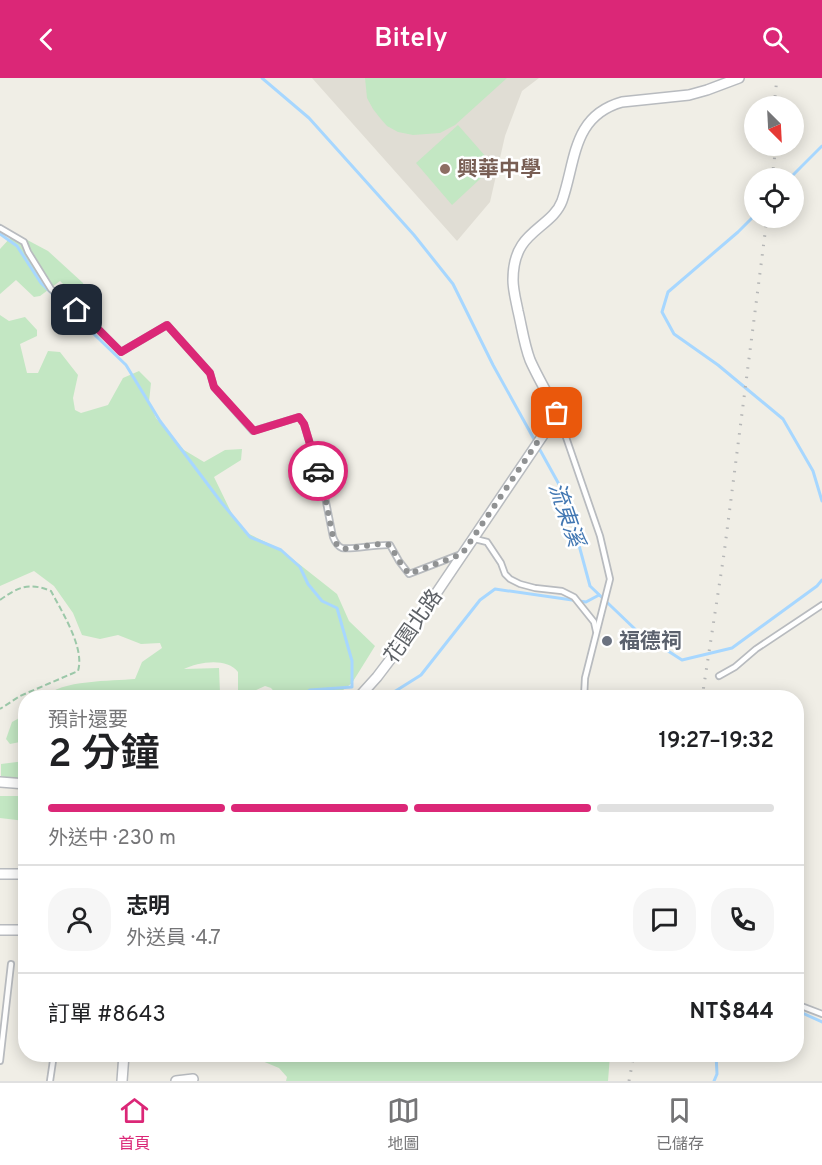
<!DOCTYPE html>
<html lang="zh-TW">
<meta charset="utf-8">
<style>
body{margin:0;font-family:Overpass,"Noto Sans TC",sans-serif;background:#f6f6f6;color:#202124;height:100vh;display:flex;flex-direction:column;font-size:22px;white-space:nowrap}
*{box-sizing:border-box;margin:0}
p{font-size:20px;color:#757577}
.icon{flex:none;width:33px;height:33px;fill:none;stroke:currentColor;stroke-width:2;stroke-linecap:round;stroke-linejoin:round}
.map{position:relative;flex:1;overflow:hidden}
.drawer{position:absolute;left:18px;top:612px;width:786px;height:372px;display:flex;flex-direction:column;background:#fff;border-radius:24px;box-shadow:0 3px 15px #0003}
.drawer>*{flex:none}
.needle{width:39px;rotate:156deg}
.buttons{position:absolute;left:744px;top:18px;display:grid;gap:12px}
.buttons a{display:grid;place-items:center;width:60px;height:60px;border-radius:50%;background:#fff;box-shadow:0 3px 15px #0003;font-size:30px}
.pin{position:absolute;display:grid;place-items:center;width:51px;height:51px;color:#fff;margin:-26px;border-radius:12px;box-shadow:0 3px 9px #0006}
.courier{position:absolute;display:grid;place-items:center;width:60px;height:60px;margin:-30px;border:4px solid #db2777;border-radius:50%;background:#fff;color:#222;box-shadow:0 2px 8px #0007}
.overview em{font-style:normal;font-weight:600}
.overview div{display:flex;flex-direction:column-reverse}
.overview{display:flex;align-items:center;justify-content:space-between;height:102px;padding:0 30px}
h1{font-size:39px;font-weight:600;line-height:45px}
.bar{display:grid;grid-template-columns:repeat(4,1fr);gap:9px 6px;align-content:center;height:72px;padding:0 30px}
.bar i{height:8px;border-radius:4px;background:#e0e0e0}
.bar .current{background:#db2777}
.bar p{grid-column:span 4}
.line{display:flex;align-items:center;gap:15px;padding:0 30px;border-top:2px solid #e0e0e0}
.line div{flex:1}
.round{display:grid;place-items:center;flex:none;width:63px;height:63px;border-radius:24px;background:#f6f6f6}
header{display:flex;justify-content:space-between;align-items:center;height:78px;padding:0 30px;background:#db2777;color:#fff;font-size:27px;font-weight:600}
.tab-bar{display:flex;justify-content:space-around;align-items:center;height:84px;border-top:2px solid #e0e0e0;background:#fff;font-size:16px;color:#757577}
.tab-bar a{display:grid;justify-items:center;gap:3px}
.tab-bar .current{color:#db2777}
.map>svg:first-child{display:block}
.education{fill:#e0ddd4}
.green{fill:#c3e7c3}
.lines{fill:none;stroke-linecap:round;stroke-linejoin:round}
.stream{stroke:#a7d7ff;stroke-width:3}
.lane-casing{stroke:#b8bbbf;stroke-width:8}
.street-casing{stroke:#b8bbbf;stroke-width:12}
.path{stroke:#9cc8a9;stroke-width:2;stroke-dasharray:6 3;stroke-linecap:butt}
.lane{stroke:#fff;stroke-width:4.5}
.street{stroke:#fff;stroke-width:9}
.rail{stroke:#b6b7b7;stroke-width:3;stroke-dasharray:1.5 8;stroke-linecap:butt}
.done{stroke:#909293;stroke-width:6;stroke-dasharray:0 10.8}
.route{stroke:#db2777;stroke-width:8}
.education-dot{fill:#8d6e63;stroke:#fff;stroke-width:2}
.worship-dot{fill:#6b7280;stroke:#fff;stroke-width:2}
.labels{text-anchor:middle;stroke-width:5;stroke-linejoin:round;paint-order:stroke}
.education-label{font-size:21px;font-weight:bold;fill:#785e54;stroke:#fff;text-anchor:start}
.street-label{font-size:21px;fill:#5d6166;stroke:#fff}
.worship-label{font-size:21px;font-weight:bold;fill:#5b616d;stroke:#fff;text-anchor:start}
.water-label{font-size:22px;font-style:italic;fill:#4277b2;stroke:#fff}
</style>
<header><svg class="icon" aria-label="back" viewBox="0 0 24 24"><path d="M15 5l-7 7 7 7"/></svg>Bitely<svg class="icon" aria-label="search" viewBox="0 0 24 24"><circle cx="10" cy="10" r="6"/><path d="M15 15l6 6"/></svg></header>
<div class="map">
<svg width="822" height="1003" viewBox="0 0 822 1003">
<rect width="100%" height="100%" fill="#f0eee6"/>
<!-- education -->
<path class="education" d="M 312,0 L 539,0 L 522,13 L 505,58 L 490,124 L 457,163 Z"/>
<!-- green -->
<g class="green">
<path d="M 365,0 L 507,0 L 455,47 L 440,55 L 413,57 L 398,54 L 387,48 L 380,40 L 373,31 L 367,20 Z"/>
<path d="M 458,47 L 494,88 L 452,127 L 416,85 Z"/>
<path d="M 16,156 L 48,173 L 83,205 L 88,222 L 82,225 L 60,203 L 40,218 L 34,219 L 16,202 L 0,216 L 0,171 L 11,159 Z"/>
<path d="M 0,237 L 9,243 L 25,239 L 37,252 L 37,258 L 20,266 L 27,295 L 38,295 L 48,273 L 60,274 L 78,297 L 73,320 L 75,332 L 81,335 L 108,327 L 123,300 L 139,293 L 151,305 L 149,324 L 156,340 L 184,372 L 204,384 L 225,372 L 242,371 L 241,382 L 214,399 L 232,436 L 247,455 L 280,471 L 337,516 L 349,543 L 375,568 L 352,605 L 334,619 L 279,619 L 271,610 L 265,608 L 254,613 L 255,619 L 238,619 L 238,594 C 227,579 198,584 184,591 L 219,590 L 220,615 L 183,616 L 183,620 L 45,619 C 60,602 112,603 135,601 L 142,584 L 162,570 L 160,565 L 141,566 L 118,557 L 100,561 L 82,557 L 73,535 L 54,508 L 34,493 L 0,508 Z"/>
<path d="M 25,637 L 25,663 L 10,666 L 6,661 L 12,644 Z"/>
<path d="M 25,683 L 25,702 L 20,703 L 1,698 L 1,686 Z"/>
<path d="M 0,718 L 25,718 L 25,743 L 0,740 Z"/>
<path d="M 253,977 L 610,977 L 608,1003 L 286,1003 L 287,999 L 279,990 L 255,980 Z"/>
</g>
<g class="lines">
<!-- stream -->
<g class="stream">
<path d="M 262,0 L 309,40 L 414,157 L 453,206 L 493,287 L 566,419 L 590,508 L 637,553 L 682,582 L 732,570 L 817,508 L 822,502"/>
<path d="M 790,100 L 822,68"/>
<path d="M 754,138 L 738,154 L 668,214 L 662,234 L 674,256 L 718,287 L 783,341 L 813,393 L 822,423"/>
<path d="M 0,156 L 17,168 L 41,205 L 126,287 L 160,343 L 221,424 L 250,459 L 281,472 L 300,489 L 308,506 L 322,523 L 337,530 L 352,583 L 352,609 L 310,612 L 298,620"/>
<path d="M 386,619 L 421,597 L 480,522 L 495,511 L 586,524 L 599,517"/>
<path d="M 796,932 L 822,944"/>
<path d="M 714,1003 L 717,996 L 716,976"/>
</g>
<defs>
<g id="lane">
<path d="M 0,150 L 24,164 L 28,174 L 51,211 L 90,243 L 121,274 L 167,247 L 210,295 L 214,309 L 253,353 L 299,339 L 304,346 L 323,409 L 333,459 C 335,464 337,468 342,470 C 350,472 378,466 390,467 L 399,483 L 409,496 L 461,476"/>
<path d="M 558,336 L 600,458 L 610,501 L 585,600 L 584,620"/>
<path d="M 475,461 L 487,464 L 501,485 L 505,496 L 510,501 L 520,506 L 535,510 L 562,513 L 574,519 L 594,544 L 596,553"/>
<path d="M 719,598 L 735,589 L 756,571 L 822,527"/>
<path d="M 796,926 L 822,936"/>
<path d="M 0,983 L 11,886"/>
<path d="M 50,1003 L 54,976"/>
</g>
<g id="street">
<path d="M 358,620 L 377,599 L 402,566 L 558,335 C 548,317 538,300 530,282 C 524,266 522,250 518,233 C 516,223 513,212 513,202 C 513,190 516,176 522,167 C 533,150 555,142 562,123 C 576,83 572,38 622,24 L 689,17 L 707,12 L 739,0"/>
<path d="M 0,704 L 26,706"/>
<path d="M 0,796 L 26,796"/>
<path d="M 0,852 L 26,852"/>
<path d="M 122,1003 L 124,976"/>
<path d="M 176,1003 L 193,1001"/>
</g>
</defs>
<!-- lane casing -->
<use href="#lane" class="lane-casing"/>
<!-- street casing -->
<use href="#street" class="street-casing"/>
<!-- path -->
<path class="path" d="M 0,522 C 18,509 29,504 51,513 C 62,534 85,570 78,593 L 20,618 L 0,631"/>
<!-- lane -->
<use href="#lane" class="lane"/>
<!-- street -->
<use href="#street" class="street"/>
<!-- rail -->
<g class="rail">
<path d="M 774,28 L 777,0"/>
<path d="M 772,100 L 776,68"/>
<path d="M 702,620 L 724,476 L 767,140"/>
<path d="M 629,1003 L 634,976"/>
</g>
</g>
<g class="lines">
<!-- done -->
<path class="done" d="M 318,393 L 323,409 L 333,459 L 337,467 L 344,471 L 380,466 L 390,467 L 399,483 L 409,496 L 462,476 L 557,335"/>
<!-- route -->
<path class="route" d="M 77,232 L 90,243 L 121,274 L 167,247 L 210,295 L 214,309 L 254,353 L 299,339 L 304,346 L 318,393"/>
</g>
<!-- markers -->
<circle class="education-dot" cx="445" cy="91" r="6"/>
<circle class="worship-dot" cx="607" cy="563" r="6"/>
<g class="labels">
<!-- education labels -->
<g class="education-label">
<text x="457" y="98">興華中學</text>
</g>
<!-- street labels -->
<g class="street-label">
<text transform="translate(413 548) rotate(-55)" y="7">花園北路</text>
</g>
<!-- worship labels -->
<g class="worship-label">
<text x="619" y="570">福德祠</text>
</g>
<!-- water labels -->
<g class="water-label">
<text transform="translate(567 436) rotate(71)" y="8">流東溪</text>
</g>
</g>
</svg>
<div class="buttons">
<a><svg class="needle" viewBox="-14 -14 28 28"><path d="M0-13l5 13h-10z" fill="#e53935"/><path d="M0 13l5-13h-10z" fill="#757577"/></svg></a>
<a><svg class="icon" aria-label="locate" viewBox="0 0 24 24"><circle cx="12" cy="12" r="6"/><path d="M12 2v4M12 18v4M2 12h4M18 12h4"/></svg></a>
</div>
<div class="pin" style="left:557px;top:335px;background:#ea580c"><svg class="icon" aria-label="bag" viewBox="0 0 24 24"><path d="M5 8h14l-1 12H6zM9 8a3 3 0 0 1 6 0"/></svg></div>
<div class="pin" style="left:77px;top:232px;background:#1f2937"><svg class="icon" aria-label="home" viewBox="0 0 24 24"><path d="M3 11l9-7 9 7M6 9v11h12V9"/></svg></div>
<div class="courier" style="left:318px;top:393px"><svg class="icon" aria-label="car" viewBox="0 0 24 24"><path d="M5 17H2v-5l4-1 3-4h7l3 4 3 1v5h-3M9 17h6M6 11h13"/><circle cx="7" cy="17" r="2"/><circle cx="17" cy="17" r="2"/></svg></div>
<section class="drawer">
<div class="overview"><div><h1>2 分鐘</h1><p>預計還要</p></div><em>19:27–19:32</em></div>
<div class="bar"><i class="current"></i><i class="current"></i><i class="current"></i><i></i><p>外送中 · 230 m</p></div>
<div class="line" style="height:108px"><a class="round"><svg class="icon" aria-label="person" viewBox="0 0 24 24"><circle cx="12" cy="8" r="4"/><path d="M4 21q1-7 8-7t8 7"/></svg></a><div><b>志明</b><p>外送員 · 4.7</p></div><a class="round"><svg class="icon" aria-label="chat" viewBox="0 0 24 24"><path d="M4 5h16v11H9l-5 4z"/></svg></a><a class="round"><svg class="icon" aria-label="phone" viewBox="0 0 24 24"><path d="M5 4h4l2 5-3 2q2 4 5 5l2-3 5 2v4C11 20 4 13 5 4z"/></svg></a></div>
<div class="line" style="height:78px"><div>訂單 #8643</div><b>NT$844</b></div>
</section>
</div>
<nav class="tab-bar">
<a class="current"><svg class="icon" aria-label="home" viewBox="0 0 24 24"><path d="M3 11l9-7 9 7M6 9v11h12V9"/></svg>首頁</a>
<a><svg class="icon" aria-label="map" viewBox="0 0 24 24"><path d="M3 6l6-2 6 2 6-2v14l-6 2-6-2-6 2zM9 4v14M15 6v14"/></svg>地圖</a>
<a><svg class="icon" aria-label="saved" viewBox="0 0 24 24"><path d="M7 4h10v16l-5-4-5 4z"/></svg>已儲存</a>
</nav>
